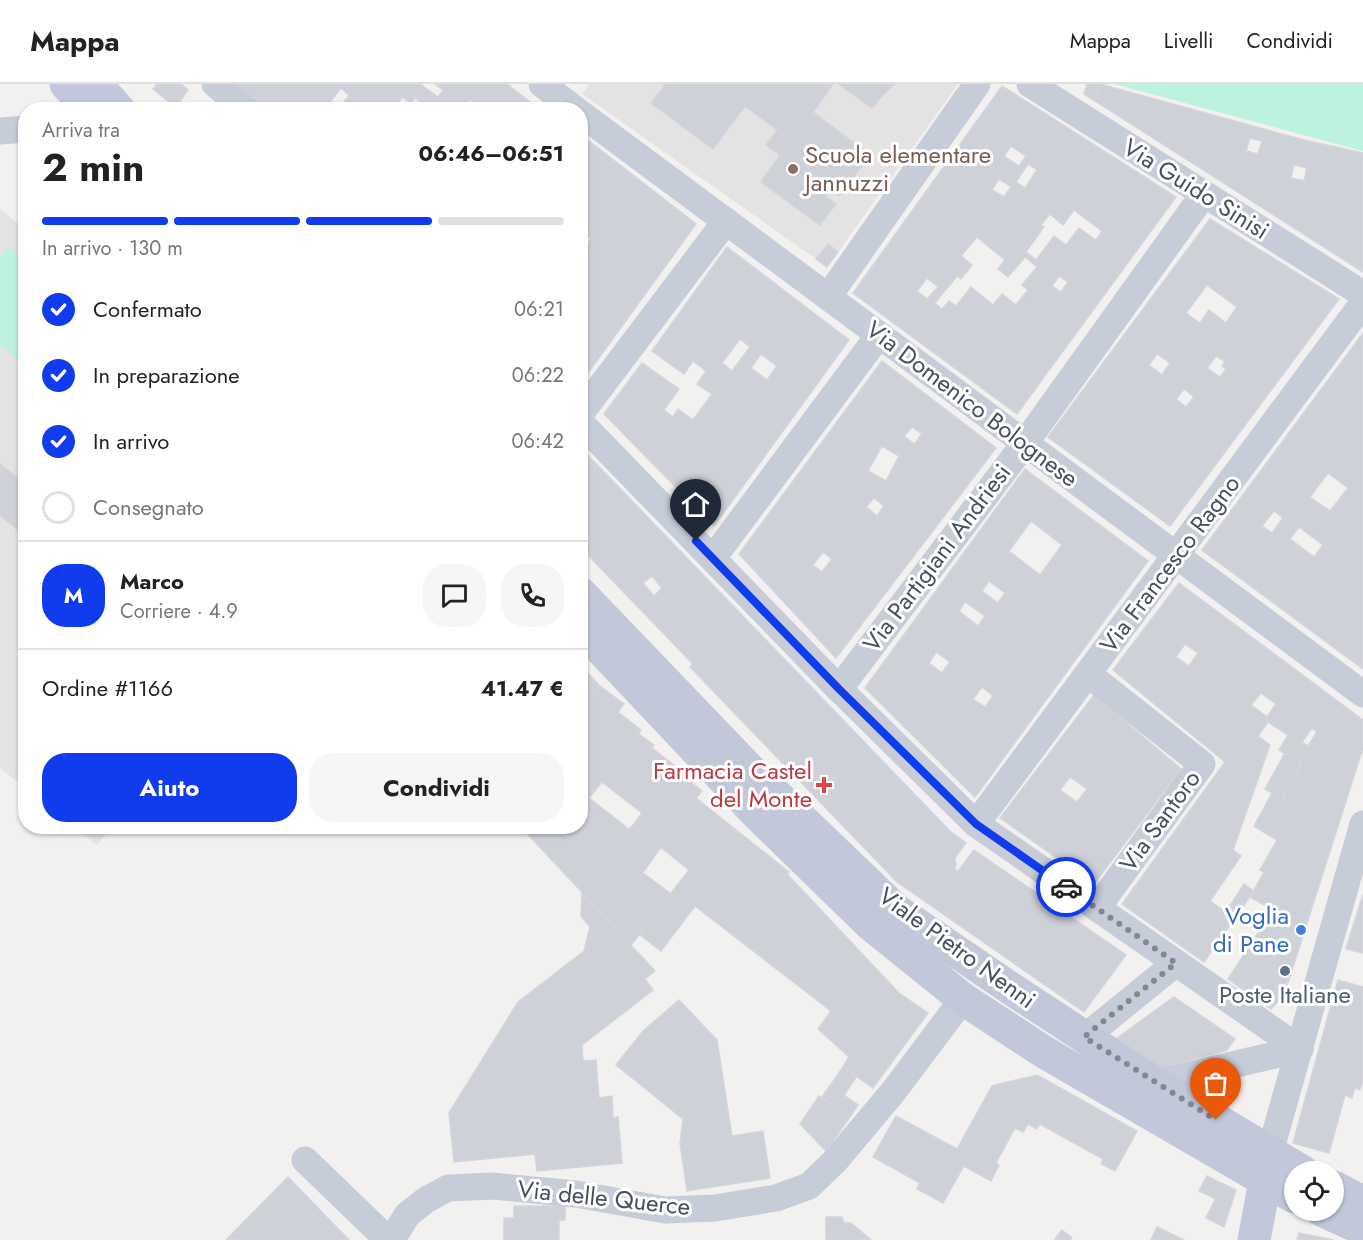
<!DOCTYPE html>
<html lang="it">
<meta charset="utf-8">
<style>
body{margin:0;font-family:Jost,sans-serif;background:#f6f6f6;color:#222;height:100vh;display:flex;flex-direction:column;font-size:22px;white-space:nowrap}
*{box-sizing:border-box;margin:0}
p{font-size:20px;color:#767676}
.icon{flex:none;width:33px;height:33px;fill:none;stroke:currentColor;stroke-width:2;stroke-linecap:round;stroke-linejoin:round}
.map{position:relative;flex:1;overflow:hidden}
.panel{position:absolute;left:18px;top:18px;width:570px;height:732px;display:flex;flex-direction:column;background:#fff;border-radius:24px;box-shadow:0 2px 4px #0004}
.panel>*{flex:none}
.tools{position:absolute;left:1284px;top:1077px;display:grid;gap:12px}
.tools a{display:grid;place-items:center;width:60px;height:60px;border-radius:50%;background:#fff;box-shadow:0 2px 4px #0004;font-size:30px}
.pin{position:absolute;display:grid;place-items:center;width:51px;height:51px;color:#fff;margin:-62px -26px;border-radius:50% 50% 50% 0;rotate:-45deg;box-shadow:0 0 6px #0007}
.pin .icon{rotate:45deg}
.courier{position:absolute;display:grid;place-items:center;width:60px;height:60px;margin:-30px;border:4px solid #103ced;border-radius:50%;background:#fff;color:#222;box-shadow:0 2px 8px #0007}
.overview em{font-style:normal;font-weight:700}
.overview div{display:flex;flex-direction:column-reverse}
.overview{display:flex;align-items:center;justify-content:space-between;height:102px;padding:0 24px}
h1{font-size:39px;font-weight:700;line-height:45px}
.bar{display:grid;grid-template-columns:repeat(4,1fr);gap:9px 6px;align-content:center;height:72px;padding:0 24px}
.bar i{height:8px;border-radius:4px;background:#e0e0e0}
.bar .on{background:#103ced}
.bar p{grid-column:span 4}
.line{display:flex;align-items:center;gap:15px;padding:0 24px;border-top:2px solid #e0e0e0}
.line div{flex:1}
.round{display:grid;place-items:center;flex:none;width:63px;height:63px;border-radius:24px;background:#f6f6f6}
ol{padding:0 24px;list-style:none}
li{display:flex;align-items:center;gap:18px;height:66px}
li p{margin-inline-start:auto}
li .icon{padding:6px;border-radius:50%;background:#103ced;color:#fff;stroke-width:4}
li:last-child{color:#767676}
li i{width:33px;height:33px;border:3px solid #e0e0e0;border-radius:50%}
.button{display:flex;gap:12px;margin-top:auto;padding:12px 24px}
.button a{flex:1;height:69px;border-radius:24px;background:#103ced;color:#fff;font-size:24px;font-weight:700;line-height:69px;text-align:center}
.button a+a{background:#f6f6f6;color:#222}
header{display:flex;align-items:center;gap:36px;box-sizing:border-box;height:84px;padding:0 30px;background:#fff;border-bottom:2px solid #e0e0e0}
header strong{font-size:28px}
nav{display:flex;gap:33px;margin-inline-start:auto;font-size:21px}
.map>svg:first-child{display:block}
.education{fill:#e4e2e2}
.green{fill:#bdf2de}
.building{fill:#cfd1d8;stroke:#d4d4dc;stroke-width:1.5;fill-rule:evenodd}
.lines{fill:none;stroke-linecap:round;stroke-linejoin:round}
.minor{stroke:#c6ccd8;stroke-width:27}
.secondary{stroke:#c2c8da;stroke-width:33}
.done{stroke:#838792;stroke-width:6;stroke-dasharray:0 10.8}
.route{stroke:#103ced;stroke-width:8}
.education-dot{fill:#8d6e63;stroke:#fff;stroke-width:2}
.health-dot{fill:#e0444e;stroke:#fff;stroke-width:2}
.shop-dot{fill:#3f7fe0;stroke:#fff;stroke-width:2}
.service-dot{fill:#5c6f8a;stroke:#fff;stroke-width:2}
.labels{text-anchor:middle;stroke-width:6;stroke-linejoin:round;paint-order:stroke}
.education-label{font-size:24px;fill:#785e54;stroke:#fff;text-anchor:start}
.street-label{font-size:24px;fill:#474e5f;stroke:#fff}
.health-label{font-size:24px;fill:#be3a42;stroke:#fff;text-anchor:end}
.shop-label{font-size:24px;fill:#366cbe;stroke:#fff;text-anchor:end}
.service-label{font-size:24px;fill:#4e5e75;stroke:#fff}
</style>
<header>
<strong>Mappa</strong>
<nav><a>Mappa</a><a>Livelli</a><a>Condividi</a></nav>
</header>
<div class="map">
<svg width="1363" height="1156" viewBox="0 0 1363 1156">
<rect width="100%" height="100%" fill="#f3f1f0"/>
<!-- education -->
<g class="education">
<path d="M 589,0 L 958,0 L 838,168 L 828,160 L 816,175 L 582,10 Z"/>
<path d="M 0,125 L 26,146 L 25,704 L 0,684 Z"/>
<path d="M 74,743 L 112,743 L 97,761 Z"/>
</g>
<!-- green -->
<g class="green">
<path d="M 1114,0 L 1363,0 L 1363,67 Z"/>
<path d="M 9,163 L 25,176 L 25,281 L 0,261 L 0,174 Z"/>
</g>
<!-- building -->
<g class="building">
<path d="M 157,0 L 181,0 L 188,6 L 176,24 L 153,5 Z"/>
<path d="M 232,0 L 420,0 L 438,13 L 443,6 L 435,0 L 507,0 L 530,18 L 525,26 L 484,26 L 470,15 L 463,26 L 430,26 L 415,14 L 411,19 L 402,13 L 394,26 L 338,26 L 349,11 L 341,4 L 328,21 L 334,26 L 263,26 Z"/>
<path d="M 666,0 L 676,0 L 679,2 L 681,0 L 833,0 L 813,28 L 870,71 L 840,112 L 830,105 L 825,112 L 836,120 L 820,141 L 761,98 L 791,56 L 745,22 L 713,65 L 651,19 Z"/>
<path d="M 839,0 L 895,0 L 883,11 L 872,24 Z"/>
<path d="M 1087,0 L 1100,0 L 1095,17 L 1084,10 Z"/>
<path d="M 1100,0 L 1304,56 L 1363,69 L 1363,188 L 1095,17 ZM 1250,54 L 1262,57 L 1258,70 L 1246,67 ZM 1294,81 L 1307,84 L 1304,97 L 1291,94 Z"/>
<path d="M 1002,2 L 1176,113 L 1017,330 L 853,209 ZM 1011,62 L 1026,72 L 1019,82 L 1004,72 ZM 1028,80 L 1037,86 L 1025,104 L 1016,98 ZM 999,95 L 1011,103 L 1004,113 L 992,106 ZM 1074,126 L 1102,147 L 1096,156 L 1079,144 L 1066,161 L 1054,152 L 1036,176 L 1026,168 L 1044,143 L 1041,141 L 1050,130 L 1063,141 ZM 977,153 L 1005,176 L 998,185 L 1008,193 L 1025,173 L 1037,183 L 1022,201 L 1028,206 L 1016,221 L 1002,210 L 993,221 L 971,203 L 956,222 L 949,217 L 942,225 L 935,219 L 957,192 L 961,195 L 972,181 L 961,172 ZM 1059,192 L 1068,198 L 1061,208 L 1052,202 ZM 927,194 L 938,203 L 927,215 L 917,207 Z"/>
<path d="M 777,46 L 791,56 L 780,71 L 766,61 Z"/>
<path d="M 580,50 L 696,140 L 580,300 L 580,170 L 591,155 L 584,150 L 580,156 Z"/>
<path d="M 1210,135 L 1339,215 L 1170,442 L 1048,353 ZM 1207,201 L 1237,223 L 1226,239 L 1209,226 L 1200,239 L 1186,229 ZM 1157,270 L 1170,279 L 1162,291 L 1149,281 ZM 1216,272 L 1225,278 L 1222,282 L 1226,285 L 1220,293 L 1207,284 ZM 1184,305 L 1194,313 L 1186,323 L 1176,315 Z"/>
<path d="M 828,160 L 838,168 L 827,183 L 816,175 Z"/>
<path d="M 727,163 L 849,256 L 714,442 L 604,330 L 642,279 L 679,305 L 664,326 L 673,333 L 678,325 L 693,336 L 712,310 L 697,300 L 706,287 L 693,277 L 684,290 L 652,267 ZM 740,255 L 750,263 L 732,287 L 722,279 ZM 761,270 L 777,282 L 767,296 L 751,284 Z"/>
<path d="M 1363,249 L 1363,585 L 1202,466 ZM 1328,389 L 1348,404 L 1330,427 L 1310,413 ZM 1274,427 L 1283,434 L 1272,449 L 1262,442 ZM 1299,443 L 1323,461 L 1314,473 L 1290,455 Z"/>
<path d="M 882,277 L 996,364 L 836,574 L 739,470 ZM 912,343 L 922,350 L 914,360 L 904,352 ZM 882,362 L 899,372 L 886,397 L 868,387 ZM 874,414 L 884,422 L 877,432 L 866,423 ZM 823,468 L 832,475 L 822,488 L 813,481 Z"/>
<path d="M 580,363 L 950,747 L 966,759 L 955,774 L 956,781 L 954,785 L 958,787 L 974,766 L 1126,871 L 1084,928 L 897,798 L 690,583 L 693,580 L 580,463 ZM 652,492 L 662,504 L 654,512 L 643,499 Z"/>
<path d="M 0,380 L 19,395 L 26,386 L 26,447 L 23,450 L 0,431 Z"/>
<path d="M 1025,385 L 1148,477 L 975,713 L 865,604 ZM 1031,437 L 1062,461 L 1040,491 L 1009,467 ZM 989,497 L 1005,509 L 998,519 L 982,507 ZM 965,518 L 985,532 L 978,542 L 959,527 ZM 936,568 L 950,578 L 942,589 L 929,579 ZM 982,603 L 993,612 L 985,623 L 973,615 Z"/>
<path d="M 1179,499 L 1363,636 L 1363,664 L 1284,911 L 1271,925 L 1228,895 L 1273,826 L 1250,813 L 1264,788 L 1260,786 L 1277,756 L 1265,749 L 1285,714 L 1283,712 L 1302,680 L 1279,666 L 1288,651 L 1268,638 L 1258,652 L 1270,661 L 1233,766 L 1241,772 L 1210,817 L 1235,834 L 1204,878 L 1122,820 L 1225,678 L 1113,586 ZM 1185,560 L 1198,569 L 1189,582 L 1176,573 ZM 1261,609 L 1276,620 L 1267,633 L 1251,621 ZM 1312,644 L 1317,648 L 1308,662 L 1302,658 Z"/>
<path d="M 580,581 L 600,602 L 580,626 Z"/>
<path d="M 600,602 L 624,620 L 618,628 L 641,646 L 639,650 L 654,661 L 652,664 L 694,697 L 692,699 L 702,707 L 696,714 L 789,788 L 787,790 L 899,909 L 928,929 L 873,1004 L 843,983 L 849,973 L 818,945 L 831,927 L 695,822 L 661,867 L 639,850 L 689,786 L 633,741 L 642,729 L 602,698 L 594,708 L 580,698 L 580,626 Z"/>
<path d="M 1094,611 L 1181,685 L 1094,800 L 1000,734 ZM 1070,693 L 1087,705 L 1077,718 L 1060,706 Z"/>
<path d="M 1285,669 L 1302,680 L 1283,712 L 1285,714 L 1265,749 L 1254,742 L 1272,709 L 1265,705 Z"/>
<path d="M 580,698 L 594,708 L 589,714 L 629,745 L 633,741 L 661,763 L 609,837 L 520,742 L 580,742 Z"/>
<path d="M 643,789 L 671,810 L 631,861 L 609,837 Z"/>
<path d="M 1244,800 L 1254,807 L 1235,834 L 1226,828 Z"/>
<path d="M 582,809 L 655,887 L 645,895 L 653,906 L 582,961 L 583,977 L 596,976 L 599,1014 L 612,1012 L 613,1034 L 618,1033 L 622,1079 L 537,1087 L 535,1070 L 454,1078 L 449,1029 L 518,918 L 584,867 L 590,843 L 581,832 Z"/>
<path d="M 1363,810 L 1363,869 L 1346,865 Z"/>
<path d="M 1338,896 L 1363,903 L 1363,997 L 1360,1006 L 1355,1004 L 1352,1014 L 1345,1011 L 1329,1069 L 1293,1059 Z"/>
<path d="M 1174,913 L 1235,955 L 1227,966 L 1160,984 L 1117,954 Z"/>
<path d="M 679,916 L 717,956 L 732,1052 L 763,1047 L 770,1094 L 687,1107 L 680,1059 L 683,1035 L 616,981 L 643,947 Z"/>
<path d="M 843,983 L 857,992 L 844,1011 L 858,1021 L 850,1033 L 822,1013 Z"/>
<path d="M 1037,991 L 1137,1047 L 1115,1087 L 1101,1080 L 1103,1075 L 1040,1040 L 1037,1045 L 1028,1040 L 1023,1048 L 1015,1044 L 996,1079 L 999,1081 L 991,1097 L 964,1082 L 943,1119 L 917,1105 L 920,1099 L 873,1073 L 896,1032 L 957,1065 L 992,1002 Z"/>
<path d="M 819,1012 L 850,1033 L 826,1067 L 800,1040 Z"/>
<path d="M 1207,1092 L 1223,1100 L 1216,1115 L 1199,1107 Z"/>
<path d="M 288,1093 L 349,1156 L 226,1156 Z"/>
<path d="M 1223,1100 L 1236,1106 L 1224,1143 L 1206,1134 Z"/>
<path d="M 514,1122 L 565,1122 L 565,1136 L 559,1136 L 559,1156 L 504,1156 L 504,1134 L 514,1134 Z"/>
<path d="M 826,1133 L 842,1133 L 844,1139 L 851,1139 L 871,1156 L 826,1156 Z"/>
<path d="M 1157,1143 L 1184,1156 L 1151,1156 Z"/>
<path d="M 1062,1146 L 1072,1154 L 1070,1156 L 1055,1155 Z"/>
<path d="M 1299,1149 L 1334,1156 L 1297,1156 Z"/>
</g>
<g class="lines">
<!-- minor -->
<g class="minor">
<path d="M 215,0 L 246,26"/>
<path d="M 542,0 L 576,26"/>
<path d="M 1030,0 L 1363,210"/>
<path d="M 580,29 L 1363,610"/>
<path d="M 0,47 L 26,45"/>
<path d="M 828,213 L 977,0"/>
<path d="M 580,330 L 726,137"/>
<path d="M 580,338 L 839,605 L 976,740 L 1300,965"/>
<path d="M 713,474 L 879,251"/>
<path d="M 1088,590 L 1202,680 L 1097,824"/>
<path d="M 839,605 L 1025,359 L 1204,110"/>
<path d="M 976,740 L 1363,219"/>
<path d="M 1085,953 L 1176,879"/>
<path d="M 1155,999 L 1300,965"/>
<path d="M 1270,1068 L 1363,740"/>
<path d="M 305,1076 L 388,1156"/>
<path d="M 392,1156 L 407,1131 L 426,1116 L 448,1104 L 492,1102 L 576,1110 L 665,1126 L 715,1124 L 776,1114 L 809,1102 L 835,1077 L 893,1008 L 963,915"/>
</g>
<!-- secondary -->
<g class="secondary">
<path d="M 66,0 L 91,26"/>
<path d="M 96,0 L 119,26"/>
<path d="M 580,509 L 749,685 L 897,827 L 1016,908 L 1155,999 L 1303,1088"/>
<path d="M 580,543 L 753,726 L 870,840 L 963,915 L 1044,968 L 1294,1113"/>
<path d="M 1334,1103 L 1363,1118"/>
<path d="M 1321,1126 L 1363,1145"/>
<path d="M 1254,1156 L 1269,1076"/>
</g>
</g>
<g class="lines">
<!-- done -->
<path class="done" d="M 1066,803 L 1176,879 L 1084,953 L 1216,1036"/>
<!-- route -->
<path class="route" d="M 696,457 L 839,605 L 976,740 L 1066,803"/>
</g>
<!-- markers -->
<circle class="education-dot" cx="793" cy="85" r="6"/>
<path class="health-dot" d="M821 692h6v6h6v6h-6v6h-6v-6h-6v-6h6z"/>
<circle class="shop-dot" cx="1301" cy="846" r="6"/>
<circle class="service-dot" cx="1285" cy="887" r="6"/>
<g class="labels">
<!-- education labels -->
<g class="education-label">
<text x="805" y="79">Scuola elementare<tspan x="805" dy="28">Jannuzzi</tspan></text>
</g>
<!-- street labels -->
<g class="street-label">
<text transform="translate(1196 105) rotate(32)" y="8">Via Guido Sinisi</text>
<text transform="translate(972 320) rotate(37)" y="8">Via Domenico Bolognese</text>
<text transform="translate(937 474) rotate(-53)" y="8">Via Partigiani Andriesi</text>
<text transform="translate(1170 480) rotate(-53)" y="8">Via Francesco Ragno</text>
<text transform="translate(1160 737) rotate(-54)" y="8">Via Santoro</text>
<text transform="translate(957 864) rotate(36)" y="8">Viale Pietro Nenni</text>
<text transform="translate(604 1114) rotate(6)" y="8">Via delle Querce</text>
</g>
<!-- health labels -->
<g class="health-label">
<text x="812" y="695">Farmacia Castel<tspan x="812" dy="28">del Monte</tspan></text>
</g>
<!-- shop labels -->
<g class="shop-label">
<text x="1289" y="840">Voglia<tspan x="1289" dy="28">di Pane</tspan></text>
</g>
<!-- service labels -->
<g class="service-label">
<text x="1285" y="919">Poste Italiane</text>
</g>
</g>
</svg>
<div class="tools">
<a><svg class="icon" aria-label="locate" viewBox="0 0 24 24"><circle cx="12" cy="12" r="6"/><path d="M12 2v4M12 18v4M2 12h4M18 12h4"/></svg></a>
</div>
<div class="pin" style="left:1216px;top:1036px;background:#ea580c"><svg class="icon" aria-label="bag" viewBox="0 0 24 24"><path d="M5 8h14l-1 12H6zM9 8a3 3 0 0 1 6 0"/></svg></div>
<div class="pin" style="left:696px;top:457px;background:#1f2937"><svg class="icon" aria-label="home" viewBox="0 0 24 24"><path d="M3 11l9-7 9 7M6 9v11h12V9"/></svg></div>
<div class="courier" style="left:1066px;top:803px"><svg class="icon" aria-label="car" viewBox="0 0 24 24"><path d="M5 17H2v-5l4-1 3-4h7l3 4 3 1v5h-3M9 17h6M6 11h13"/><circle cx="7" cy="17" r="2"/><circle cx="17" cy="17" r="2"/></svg></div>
<section class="panel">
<div class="overview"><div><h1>2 min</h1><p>Arriva tra</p></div><em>06:46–06:51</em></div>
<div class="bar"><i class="on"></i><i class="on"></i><i class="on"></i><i></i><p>In arrivo · 130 m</p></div>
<ol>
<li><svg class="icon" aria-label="check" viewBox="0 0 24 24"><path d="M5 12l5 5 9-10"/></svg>Confermato<p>06:21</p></li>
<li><svg class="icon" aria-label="check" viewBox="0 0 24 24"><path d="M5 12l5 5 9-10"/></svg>In preparazione<p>06:22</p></li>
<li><svg class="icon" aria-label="check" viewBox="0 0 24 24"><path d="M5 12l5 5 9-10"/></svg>In arrivo<p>06:42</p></li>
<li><i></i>Consegnato</li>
</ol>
<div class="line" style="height:108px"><b class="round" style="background:#103ced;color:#fff">M</b><div><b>Marco</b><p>Corriere · 4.9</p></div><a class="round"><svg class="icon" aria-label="chat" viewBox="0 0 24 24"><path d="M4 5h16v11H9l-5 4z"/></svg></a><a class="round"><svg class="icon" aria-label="phone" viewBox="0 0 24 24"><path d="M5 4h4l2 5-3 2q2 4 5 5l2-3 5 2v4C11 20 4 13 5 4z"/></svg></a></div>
<div class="line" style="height:78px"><div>Ordine #1166</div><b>41.47 €</b></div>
<div class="button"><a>Aiuto</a><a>Condividi</a></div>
</section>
</div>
